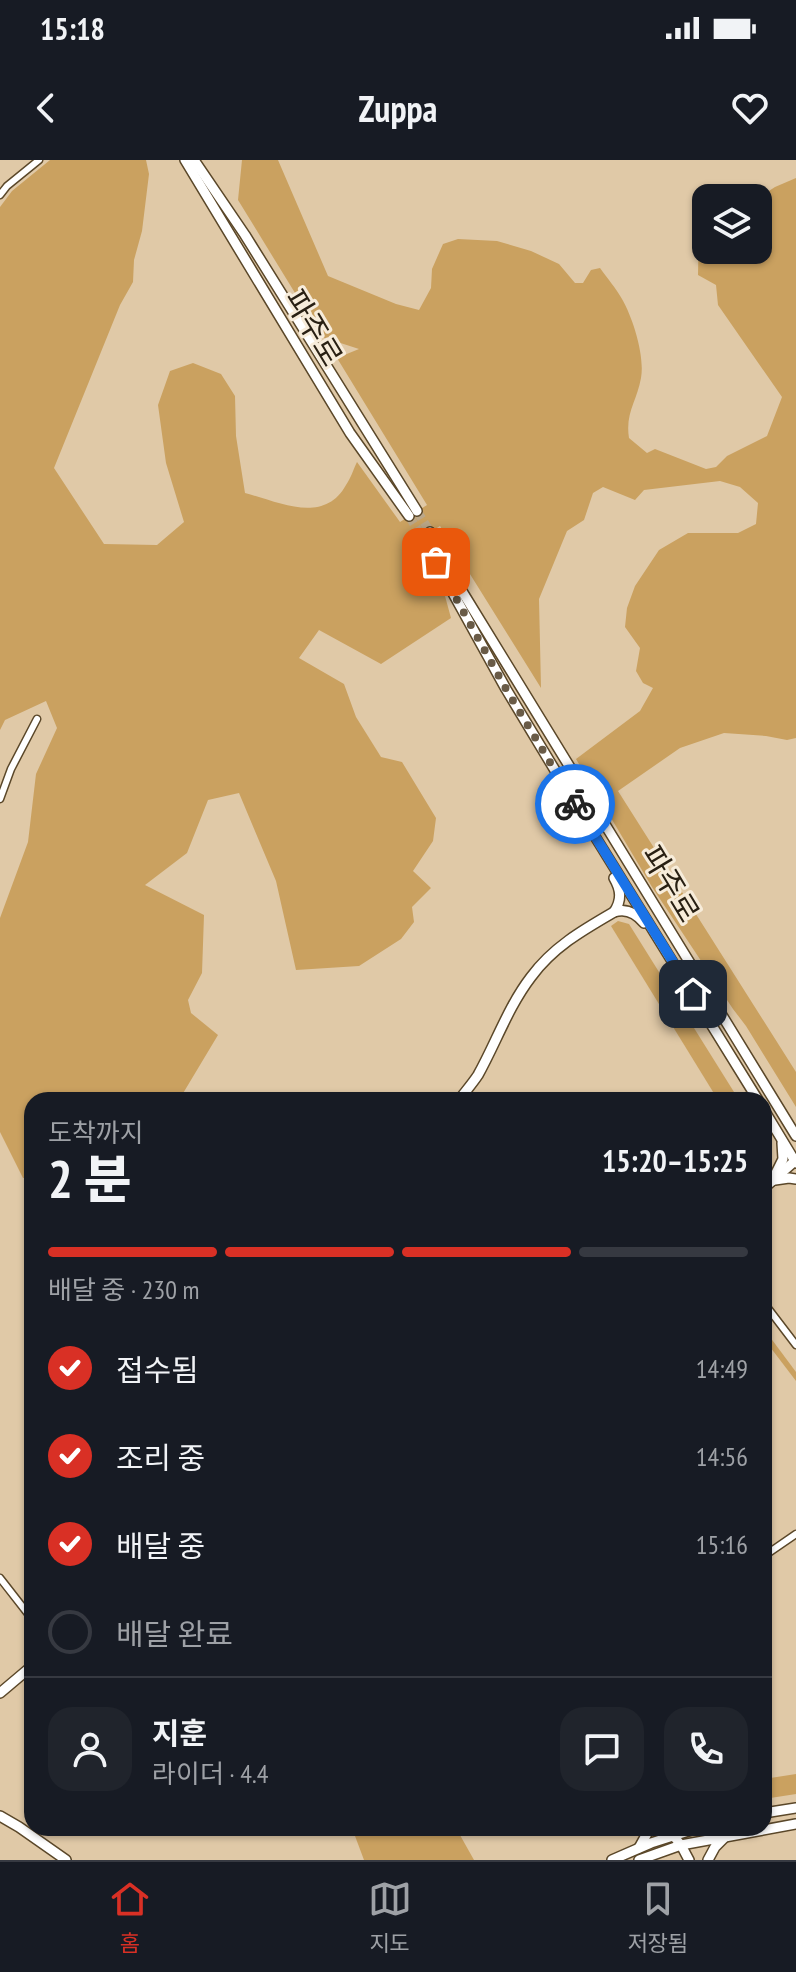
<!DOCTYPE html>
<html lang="ko">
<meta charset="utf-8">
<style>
body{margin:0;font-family:"PT Sans Narrow","Noto Sans KR",sans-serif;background:#20242c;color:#f1f3f6;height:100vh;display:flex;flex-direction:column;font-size:30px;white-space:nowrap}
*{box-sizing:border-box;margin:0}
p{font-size:26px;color:#9ea1a6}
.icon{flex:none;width:44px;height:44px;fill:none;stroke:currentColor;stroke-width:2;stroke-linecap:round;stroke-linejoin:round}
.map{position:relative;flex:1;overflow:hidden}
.panel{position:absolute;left:24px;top:932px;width:748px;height:744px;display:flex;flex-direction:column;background:#171b24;border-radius:24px;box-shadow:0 2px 6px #0004}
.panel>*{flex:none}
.tools{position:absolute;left:692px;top:24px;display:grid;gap:16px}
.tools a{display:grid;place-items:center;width:80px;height:80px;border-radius:16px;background:#171b24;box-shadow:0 2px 6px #0004;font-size:40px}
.pin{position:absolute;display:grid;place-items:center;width:68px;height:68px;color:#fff;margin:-34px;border-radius:16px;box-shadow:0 4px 12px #0006}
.courier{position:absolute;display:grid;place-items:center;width:80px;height:80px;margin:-40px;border:6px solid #1a73e8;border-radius:50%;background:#fff;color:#222;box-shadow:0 2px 10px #0007}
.summary em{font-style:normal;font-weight:800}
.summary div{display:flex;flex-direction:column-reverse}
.summary{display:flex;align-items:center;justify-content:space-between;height:136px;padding:0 24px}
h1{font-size:52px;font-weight:800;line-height:60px}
.bar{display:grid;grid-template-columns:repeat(4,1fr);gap:12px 8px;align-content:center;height:96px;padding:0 24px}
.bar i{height:10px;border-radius:6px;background:#363941}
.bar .selected{background:#d93025}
.bar p{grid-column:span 4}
.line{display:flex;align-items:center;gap:20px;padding:0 24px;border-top:2px solid #363941}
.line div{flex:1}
.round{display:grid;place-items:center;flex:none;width:84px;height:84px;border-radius:24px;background:#20242c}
ol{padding:0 24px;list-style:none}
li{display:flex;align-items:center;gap:24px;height:88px}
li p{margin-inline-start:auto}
li .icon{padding:8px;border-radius:50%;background:#d93025;color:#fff;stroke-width:4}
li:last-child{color:#9ea1a6}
li i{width:44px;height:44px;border:4px solid #363941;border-radius:50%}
.status{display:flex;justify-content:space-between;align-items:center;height:56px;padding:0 40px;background:#171b24;direction:ltr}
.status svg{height:22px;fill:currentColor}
header{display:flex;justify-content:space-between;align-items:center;height:104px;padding:0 24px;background:#171b24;font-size:36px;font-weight:800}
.menu{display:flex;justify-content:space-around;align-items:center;height:112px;border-top:2px solid #363941;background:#171b24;font-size:22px;color:#9ea1a6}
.menu a{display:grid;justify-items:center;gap:4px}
.menu .selected{color:#d93025}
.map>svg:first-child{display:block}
.green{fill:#caa160}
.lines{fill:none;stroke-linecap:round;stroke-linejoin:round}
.secondary-tunnel{stroke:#bba789;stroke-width:9;stroke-dasharray:9 4.5;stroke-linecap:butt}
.street-casing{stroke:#5a4729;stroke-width:9}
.secondary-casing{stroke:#5a4729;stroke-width:12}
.street{stroke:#fff;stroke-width:6}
.secondary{stroke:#fff;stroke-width:9}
.done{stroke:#695b47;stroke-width:8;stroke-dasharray:0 14.4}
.route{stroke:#1a73e8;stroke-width:10}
.labels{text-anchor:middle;stroke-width:6;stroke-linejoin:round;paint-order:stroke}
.street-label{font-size:30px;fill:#292013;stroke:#f7ecda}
</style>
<div class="status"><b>15:18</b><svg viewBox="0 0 49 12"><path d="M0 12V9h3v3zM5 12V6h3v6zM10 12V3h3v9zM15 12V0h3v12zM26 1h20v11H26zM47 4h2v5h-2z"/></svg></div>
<header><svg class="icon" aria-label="back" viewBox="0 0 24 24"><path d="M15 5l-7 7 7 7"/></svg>Zuppa<svg class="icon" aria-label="heart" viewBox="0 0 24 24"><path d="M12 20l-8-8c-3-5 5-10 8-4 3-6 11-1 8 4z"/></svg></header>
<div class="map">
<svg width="796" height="1700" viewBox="0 0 796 1700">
<rect width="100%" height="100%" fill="#e0c9a7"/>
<!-- green -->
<g class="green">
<path d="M 50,0 L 146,0 L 149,14 L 142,71 L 134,100 L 133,122 L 120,145 L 54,308 L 104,384 L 157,385 L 184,362 L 166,303 L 158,245 L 170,211 L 193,203 L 221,214 L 235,236 L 236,276 L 245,333 C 279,342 324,365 346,325 C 351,318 353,310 357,302 L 400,362 L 427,345 L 337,198 L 359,189 L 322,177 L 238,40 L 242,0 L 278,0 L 328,116 L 396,144 L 419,150 L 431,128 L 432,109 L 443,84 L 458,79 L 497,81 L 531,91 L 559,104 L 575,123 L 583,123 L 591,110 L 600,108 C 607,118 616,128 622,139 C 633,158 645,196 641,218 C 637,241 625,253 629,278 L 647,293 L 655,289 L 706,309 L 716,307 L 727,296 L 767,276 L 782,237 L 718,145 L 716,125 L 698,115 L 699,63 L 706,56 L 706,90 L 758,90 L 758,38 L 775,27 L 796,18 L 796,578 L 787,580 L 766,576 L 724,573 L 680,588 L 618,631 L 796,912 L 796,947 L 746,866 L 733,849 L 652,727 L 576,599 L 640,551 L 653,528 L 643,523 L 636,511 L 640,488 L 625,467 L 627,448 L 635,426 L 659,390 L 688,373 L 738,373 L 756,364 L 758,343 L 740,327 L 720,321 L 644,330 L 635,340 L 603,327 L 593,333 L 584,360 L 567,371 L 539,439 L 541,528 L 440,366 L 413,383 L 445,436 L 451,458 L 381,504 L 319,470 L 299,498 L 344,524 L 356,557 L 381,597 L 402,602 L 436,658 L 433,681 L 413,711 L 431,728 L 412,747 L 414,762 L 401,779 L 359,806 L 296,810 L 276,721 L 239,633 L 208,640 L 187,693 L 145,725 L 204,755 L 202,813 L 188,840 L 191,853 L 218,875 L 179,940 L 32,940 L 32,1017 L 23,1018 L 0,972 L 0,758 L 28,682 L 36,614 L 57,568 L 46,541 L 5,560 L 0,570 L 0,47 L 12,31 Z"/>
<path d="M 618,761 L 629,764 L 739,940 L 718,940 L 611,766 Z"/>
<path d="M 764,1169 L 796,1212 L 796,1221 L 764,1179 Z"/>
<path d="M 796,1614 L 796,1634 L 764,1639 L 764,1619 Z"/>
<path d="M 352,1668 L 456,1668 L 474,1700 L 364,1700 Z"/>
</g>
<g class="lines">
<!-- secondary-tunnel -->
<g class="secondary-tunnel">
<path d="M 417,351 L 430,372"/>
<path d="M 409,356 L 422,377"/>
</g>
<defs>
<g id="street">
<path d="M 0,35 L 7,26 L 39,0"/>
<path d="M 0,639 L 11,609 L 37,559"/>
<path d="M 764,1143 L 796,1185"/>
<path d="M 764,1396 L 796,1374"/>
<path d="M 0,1418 L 32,1459"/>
</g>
<g id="secondary">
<path d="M 185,0 L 350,273 L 409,356"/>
<path d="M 194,0 L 245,75 L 417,351"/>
<path d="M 430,372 L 457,423 L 796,976"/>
<path d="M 422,377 L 506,529 L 591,670 L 758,940"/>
<path d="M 614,752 C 622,740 621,730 614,718"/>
<path d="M 459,940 C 465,932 472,924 478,915 C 496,883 508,847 531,817 C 553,787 583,770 614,752 C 626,748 636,753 644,763"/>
<path d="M 764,950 L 796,1003"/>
<path d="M 775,1020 L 789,1018 L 796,1019"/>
<path d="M 772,1021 L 783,999 L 782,983"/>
<path d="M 764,1028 L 796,1000"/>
<path d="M 0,1533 L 32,1506"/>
<path d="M 764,1653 L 796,1648"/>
<path d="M 0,1656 L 19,1667 L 66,1700"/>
<path d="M 667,1668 L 681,1685 L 689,1700"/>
<path d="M 639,1688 L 650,1668"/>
<path d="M 612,1700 L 651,1683 L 698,1668"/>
<path d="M 639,1700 L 681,1685 L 796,1664"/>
<path d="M 708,1700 L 715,1687 L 726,1676"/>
</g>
</defs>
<!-- street casing -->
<use href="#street" class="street-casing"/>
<!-- secondary casing -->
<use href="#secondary" class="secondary-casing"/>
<!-- street -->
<use href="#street" class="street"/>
<!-- secondary -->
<use href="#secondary" class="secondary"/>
</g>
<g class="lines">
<!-- done -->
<path class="done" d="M 436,402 L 506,529 L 575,644"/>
<!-- route -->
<path class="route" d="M 575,644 L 693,834"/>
</g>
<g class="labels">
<!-- street labels -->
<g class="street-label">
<text transform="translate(313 168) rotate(59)" y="10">파주로</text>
<text transform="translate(670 724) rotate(59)" y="10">파주로</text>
</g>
</g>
</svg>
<div class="tools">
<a><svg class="icon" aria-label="layers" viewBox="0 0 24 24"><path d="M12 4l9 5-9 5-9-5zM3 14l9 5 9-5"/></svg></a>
</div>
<div class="pin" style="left:436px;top:402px;background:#ea580c"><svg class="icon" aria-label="bag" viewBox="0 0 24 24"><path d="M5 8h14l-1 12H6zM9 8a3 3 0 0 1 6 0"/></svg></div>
<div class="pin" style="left:693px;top:834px;background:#1f2937"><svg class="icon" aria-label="home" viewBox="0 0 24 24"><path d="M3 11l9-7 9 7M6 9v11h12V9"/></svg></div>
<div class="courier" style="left:575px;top:644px"><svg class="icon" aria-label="bike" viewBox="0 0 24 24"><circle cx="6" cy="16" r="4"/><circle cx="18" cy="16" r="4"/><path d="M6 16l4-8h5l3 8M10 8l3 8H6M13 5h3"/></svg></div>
<section class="panel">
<div class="summary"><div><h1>2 분</h1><p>도착까지</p></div><em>15:20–15:25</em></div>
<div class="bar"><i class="selected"></i><i class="selected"></i><i class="selected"></i><i></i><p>배달 중 · 230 m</p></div>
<ol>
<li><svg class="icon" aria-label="check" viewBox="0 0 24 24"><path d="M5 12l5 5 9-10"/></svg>접수됨<p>14:49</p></li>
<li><svg class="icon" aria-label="check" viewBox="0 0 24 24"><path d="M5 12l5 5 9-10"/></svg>조리 중<p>14:56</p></li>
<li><svg class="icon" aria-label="check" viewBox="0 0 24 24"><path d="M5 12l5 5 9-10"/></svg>배달 중<p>15:16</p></li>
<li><i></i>배달 완료</li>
</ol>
<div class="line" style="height:144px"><a class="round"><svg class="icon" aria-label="person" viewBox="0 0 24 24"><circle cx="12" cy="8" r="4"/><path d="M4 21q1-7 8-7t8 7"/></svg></a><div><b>지훈</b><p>라이더 · 4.4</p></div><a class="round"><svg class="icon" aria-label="chat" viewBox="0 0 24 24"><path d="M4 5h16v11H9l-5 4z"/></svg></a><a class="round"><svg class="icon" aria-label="phone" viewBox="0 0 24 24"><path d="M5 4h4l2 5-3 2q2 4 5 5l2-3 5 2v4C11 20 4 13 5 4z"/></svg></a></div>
</section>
</div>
<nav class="menu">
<a class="selected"><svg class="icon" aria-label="home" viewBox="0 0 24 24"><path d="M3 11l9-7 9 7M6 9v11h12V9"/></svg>홈</a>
<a><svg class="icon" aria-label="map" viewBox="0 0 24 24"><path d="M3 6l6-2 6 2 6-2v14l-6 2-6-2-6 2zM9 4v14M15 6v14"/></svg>지도</a>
<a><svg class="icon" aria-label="saved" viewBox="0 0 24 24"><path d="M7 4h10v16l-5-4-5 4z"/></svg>저장됨</a>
</nav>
